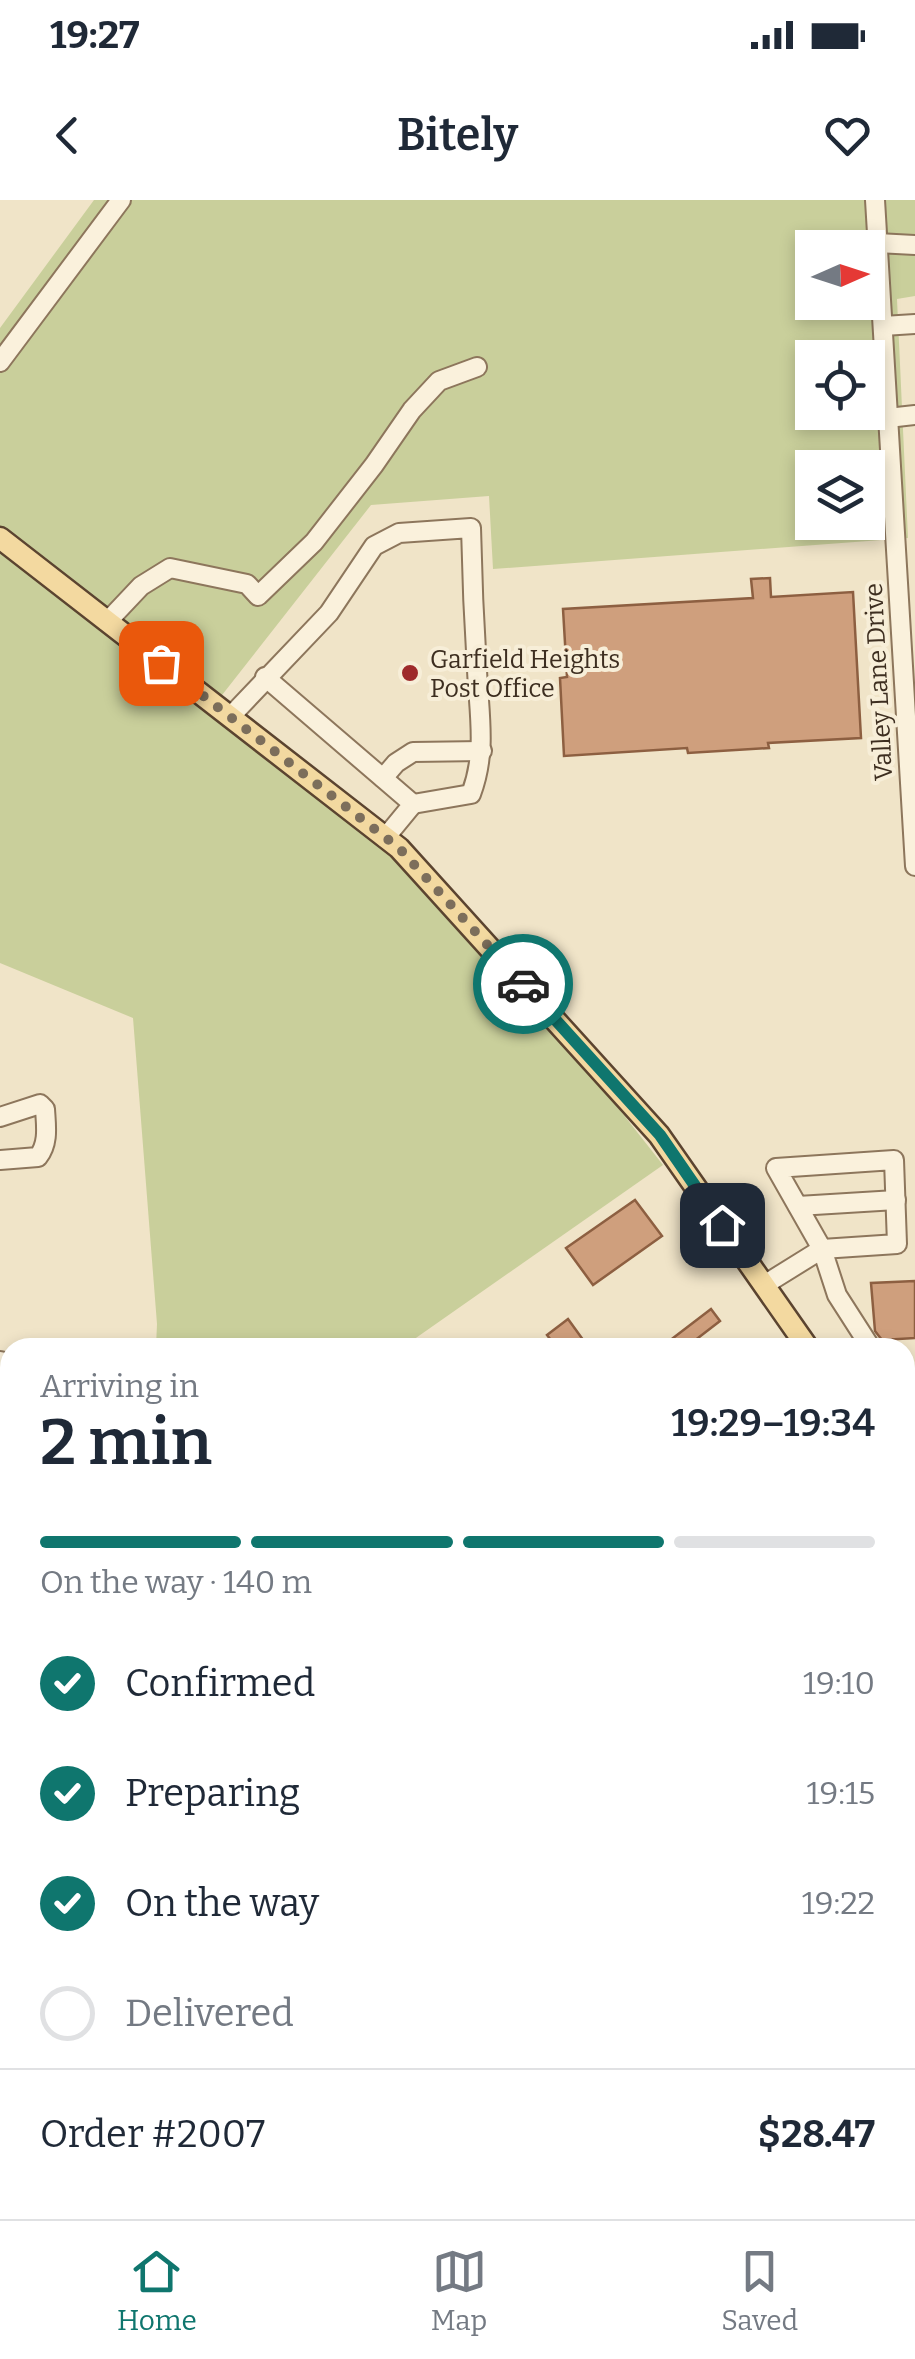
<!DOCTYPE html>
<meta charset="utf-8">
<style>
body{margin:0;font-family:Bitter,serif;background:#f6f6f7;color:#1f2937;height:100vh;display:flex;flex-direction:column;font-size:38px;white-space:nowrap}
*{box-sizing:border-box;margin:0}
p{font-size:32px;color:#747a83}
.icon{flex:none;width:55px;height:55px;fill:none;stroke:currentColor;stroke-width:2;stroke-linecap:round;stroke-linejoin:round}
.map{position:relative;flex:1;overflow:hidden}
.sheet{position:absolute;left:0px;top:1138px;width:915px;height:882px;display:flex;flex-direction:column;background:#fff;border-radius:30px 30px 0 0;box-shadow:0 5px 15px #0003}
.sheet>*{flex:none}
.needle{width:65px;rotate:87deg}
.fabs{position:absolute;left:795px;top:30px;display:grid;gap:20px}
.fabs a{display:grid;place-items:center;width:90px;height:90px;border-radius:0px;background:#fff;box-shadow:0 5px 15px #0003;font-size:50px}
.pin{position:absolute;display:grid;place-items:center;width:85px;height:85px;color:#fff;margin:-42px;border-radius:20px;box-shadow:0 5px 15px #0006}
.courier{position:absolute;display:grid;place-items:center;width:100px;height:100px;margin:-50px;border:8px solid #0f766e;border-radius:50%;background:#fff;color:#222;box-shadow:0 2px 12px #0007}
.headline em{font-style:normal;font-weight:600}
.headline div{display:flex;flex-direction:column-reverse}
.headline{display:flex;align-items:center;justify-content:space-between;height:170px;padding:0 40px}
h1{font-size:65px;font-weight:600;line-height:75px}
.bar{display:grid;grid-template-columns:repeat(4,1fr);gap:15px 10px;align-content:center;height:120px;padding:0 40px}
.bar i{height:12px;border-radius:8px;background:#e0e1e3}
.bar .on{background:#0f766e}
.bar p{grid-column:span 4}
.line{display:flex;align-items:center;gap:25px;padding:0 40px;border-top:2px solid #e0e1e3}
.line div{flex:1}
ol{padding:0 40px;list-style:none}
li{display:flex;align-items:center;gap:30px;height:110px}
li p{margin-inline-start:auto}
li .icon{padding:10px;border-radius:50%;background:#0f766e;color:#fff;stroke-width:4}
li:last-child{color:#747a83}
li i{width:55px;height:55px;border:5px solid #e0e1e3;border-radius:50%}
.status{display:flex;justify-content:space-between;align-items:center;height:70px;padding:0 50px;background:#fff;direction:ltr}
.status svg{height:28px;fill:currentColor}
header{display:flex;justify-content:space-between;align-items:center;height:130px;padding:0 40px;background:#fff;font-size:45px;font-weight:600}
.menu{display:flex;justify-content:space-around;align-items:center;height:140px;border-top:2px solid #e0e1e3;background:#fff;font-size:28px;color:#747a83}
.menu a{display:grid;justify-items:center;gap:5px}
.menu .on{color:#0f766e}
.map>svg:first-child{display:block}
.green{fill:#c9cf9b;fill-rule:evenodd}
.building{fill:#cf9f7d;stroke:#8d5f41;stroke-width:2.5}
.lines{fill:none;stroke-linecap:round;stroke-linejoin:round}
.minor-casing{stroke:#8d765c;stroke-width:22}
.major-casing{stroke:#5b4430;stroke-width:25}
.minor{stroke:#faf1dc;stroke-width:18}
.major{stroke:#f3d9a0;stroke-width:20}
.done{stroke:#7c6e5b;stroke-width:10;stroke-dasharray:0 18}
.route{stroke:#0f766e;stroke-width:12}
.poi-dot{fill:#9e2a2b;stroke:#f7eed8;stroke-width:4}
.labels{text-anchor:middle;stroke-width:8;stroke-linejoin:round;paint-order:stroke}
.poi-label{font-size:25px;fill:#3d2e20;stroke:#f7eed8;text-anchor:start}
.street-label{font-size:25px;fill:#3d2e20;stroke:#f7eed8}
</style>
<div class="status"><b>19:27</b><svg viewBox="0 0 49 12"><path d="M0 12V9h3v3zM5 12V6h3v6zM10 12V3h3v9zM15 12V0h3v12zM26 1h20v11H26zM47 4h2v5h-2z"/></svg></div>
<header><svg class="icon" aria-label="back" viewBox="0 0 24 24"><path d="M15 5l-7 7 7 7"/></svg>Bitely<svg class="icon" aria-label="heart" viewBox="0 0 24 24"><path d="M12 20l-8-8c-3-5 5-10 8-4 3-6 11-1 8 4z"/></svg></header>
<div class="map">
<svg width="915" height="2019" viewBox="0 0 915 2019">
<rect width="100%" height="100%" fill="#f0e4c8"/>
<!-- green -->
<path class="green" d="M 94,0 L 915,0 L 915,96 L 897,99 L 908,338 L 493,369 L 489,296 L 371,305 L 215,504 L 399,648 L 513,774 L 663,965 L 403,1147 L 156,1147 L 157,1124 L 133,818 L 0,763 L 0,128 ZM 812,48 L 868,48 L 868,102 L 812,102 ZM 812,158 L 868,158 L 868,212 L 812,212 ZM 812,268 L 868,268 L 868,322 L 812,322 Z"/>
<!-- building -->
<g class="building">
<path d="M 770,378 L 771,397 L 853,392 L 861,538 L 768,543 L 769,548 L 688,553 L 687,548 L 564,556 L 560,478 L 567,477 L 563,409 L 753,398 L 751,379 Z"/>
<path d="M 635,1000 L 662,1036 L 593,1085 L 566,1048 Z"/>
<path d="M 915,1081 L 915,1138 L 882,1140 L 875,1131 L 871,1083 Z"/>
<path d="M 711,1109 L 720,1121 L 685,1148 L 660,1148 Z"/>
<path d="M 568,1119 L 589,1148 L 557,1148 L 547,1135 Z"/>
</g>
<g class="lines">
<defs>
<g id="minor">
<path d="M 875,0 L 915,666"/>
<path d="M 877,43 L 915,45"/>
<path d="M 883,126 L 915,124"/>
<path d="M 0,162 L 121,0"/>
<path d="M 888,218 L 915,215"/>
<path d="M 107,422 L 141,386 L 170,368 L 247,384 L 258,396 L 314,342 L 374,265 L 412,210 L 439,181 L 477,167"/>
<path d="M 265,477 L 413,604 L 385,638"/>
<path d="M 230,517 L 329,413 L 374,346 L 399,333 L 471,328 C 472,376 474,423 477,470 C 479,514 487,552 471,594 L 413,604"/>
<path d="M 383,578 L 396,563 L 413,552 L 482,551"/>
<path d="M 0,917 L 40,904 L 45,909 C 46,926 49,943 38,957 L 0,960"/>
<path d="M 798,1006 L 896,1000"/>
<path d="M 764,1085 L 822,1049 L 897,1044 L 894,960 L 776,968 L 822,1049 L 837,1095 L 871,1148"/>
<path d="M 0,1161 L 10,1163"/>
<path d="M 905,1188 L 915,1182"/>
<path d="M 905,1233 L 915,1229"/>
<path d="M 905,1569 L 915,1563"/>
<path d="M 905,1705 L 915,1720"/>
<path d="M 905,1793 L 915,1787"/>
<path d="M 0,1806 L 10,1808"/>
<path d="M 0,1991 L 10,1960"/>
<path d="M 652,2010 L 657,2019"/>
<path d="M 901,2010 L 905,2019"/>
<path d="M 559,2019 L 568,2010"/>
</g>
<g id="major">
<path d="M 0,338 L 399,648 L 659,935 L 808,1148"/>
<path d="M 905,1309 L 915,1329"/>
</g>
</defs>
<!-- minor casing -->
<use href="#minor" class="minor-casing"/>
<!-- major casing -->
<use href="#major" class="major-casing"/>
<!-- minor -->
<use href="#minor" class="minor"/>
<!-- major -->
<use href="#major" class="major"/>
</g>
<g class="lines">
<!-- done -->
<path class="done" d="M 161,463 L 399,648 L 523,784"/>
<!-- route -->
<path class="route" d="M 523,784 L 660,935 L 722,1025"/>
</g>
<!-- markers -->
<circle class="poi-dot" cx="410" cy="473" r="10"/>
<g class="labels">
<!-- poi labels -->
<g class="poi-label">
<text x="430" y="468">Garfield Heights<tspan x="430" dy="29">Post Office</tspan></text>
</g>
<!-- street labels -->
<g class="street-label">
<text transform="translate(878 482) rotate(-93)" y="9">Valley Lane Drive</text>
</g>
</g>
</svg>
<div class="fabs">
<a><svg class="needle" viewBox="-14 -14 28 28"><path d="M0-13l5 13h-10z" fill="#e53935"/><path d="M0 13l5-13h-10z" fill="#747a83"/></svg></a>
<a><svg class="icon" aria-label="locate" viewBox="0 0 24 24"><circle cx="12" cy="12" r="6"/><path d="M12 2v4M12 18v4M2 12h4M18 12h4"/></svg></a>
<a><svg class="icon" aria-label="layers" viewBox="0 0 24 24"><path d="M12 4l9 5-9 5-9-5zM3 14l9 5 9-5"/></svg></a>
</div>
<div class="pin" style="left:161px;top:463px;background:#ea580c"><svg class="icon" aria-label="bag" viewBox="0 0 24 24"><path d="M5 8h14l-1 12H6zM9 8a3 3 0 0 1 6 0"/></svg></div>
<div class="pin" style="left:722px;top:1025px;background:#1f2937"><svg class="icon" aria-label="home" viewBox="0 0 24 24"><path d="M3 11l9-7 9 7M6 9v11h12V9"/></svg></div>
<div class="courier" style="left:523px;top:784px"><svg class="icon" aria-label="car" viewBox="0 0 24 24"><path d="M5 17H2v-5l4-1 3-4h7l3 4 3 1v5h-3M9 17h6M6 11h13"/><circle cx="7" cy="17" r="2"/><circle cx="17" cy="17" r="2"/></svg></div>
<section class="sheet">
<div class="headline"><div><h1>2 min</h1><p>Arriving in</p></div><em>19:29–19:34</em></div>
<div class="bar"><i class="on"></i><i class="on"></i><i class="on"></i><i></i><p>On the way · 140 m</p></div>
<ol>
<li><svg class="icon" aria-label="check" viewBox="0 0 24 24"><path d="M5 12l5 5 9-10"/></svg>Confirmed<p>19:10</p></li>
<li><svg class="icon" aria-label="check" viewBox="0 0 24 24"><path d="M5 12l5 5 9-10"/></svg>Preparing<p>19:15</p></li>
<li><svg class="icon" aria-label="check" viewBox="0 0 24 24"><path d="M5 12l5 5 9-10"/></svg>On the way<p>19:22</p></li>
<li><i></i>Delivered</li>
</ol>
<div class="line" style="height:130px"><div>Order #2007</div><b>$28.47</b></div>
</section>
</div>
<nav class="menu">
<a class="on"><svg class="icon" aria-label="home" viewBox="0 0 24 24"><path d="M3 11l9-7 9 7M6 9v11h12V9"/></svg>Home</a>
<a><svg class="icon" aria-label="map" viewBox="0 0 24 24"><path d="M3 6l6-2 6 2 6-2v14l-6 2-6-2-6 2zM9 4v14M15 6v14"/></svg>Map</a>
<a><svg class="icon" aria-label="saved" viewBox="0 0 24 24"><path d="M7 4h10v16l-5-4-5 4z"/></svg>Saved</a>
</nav>
